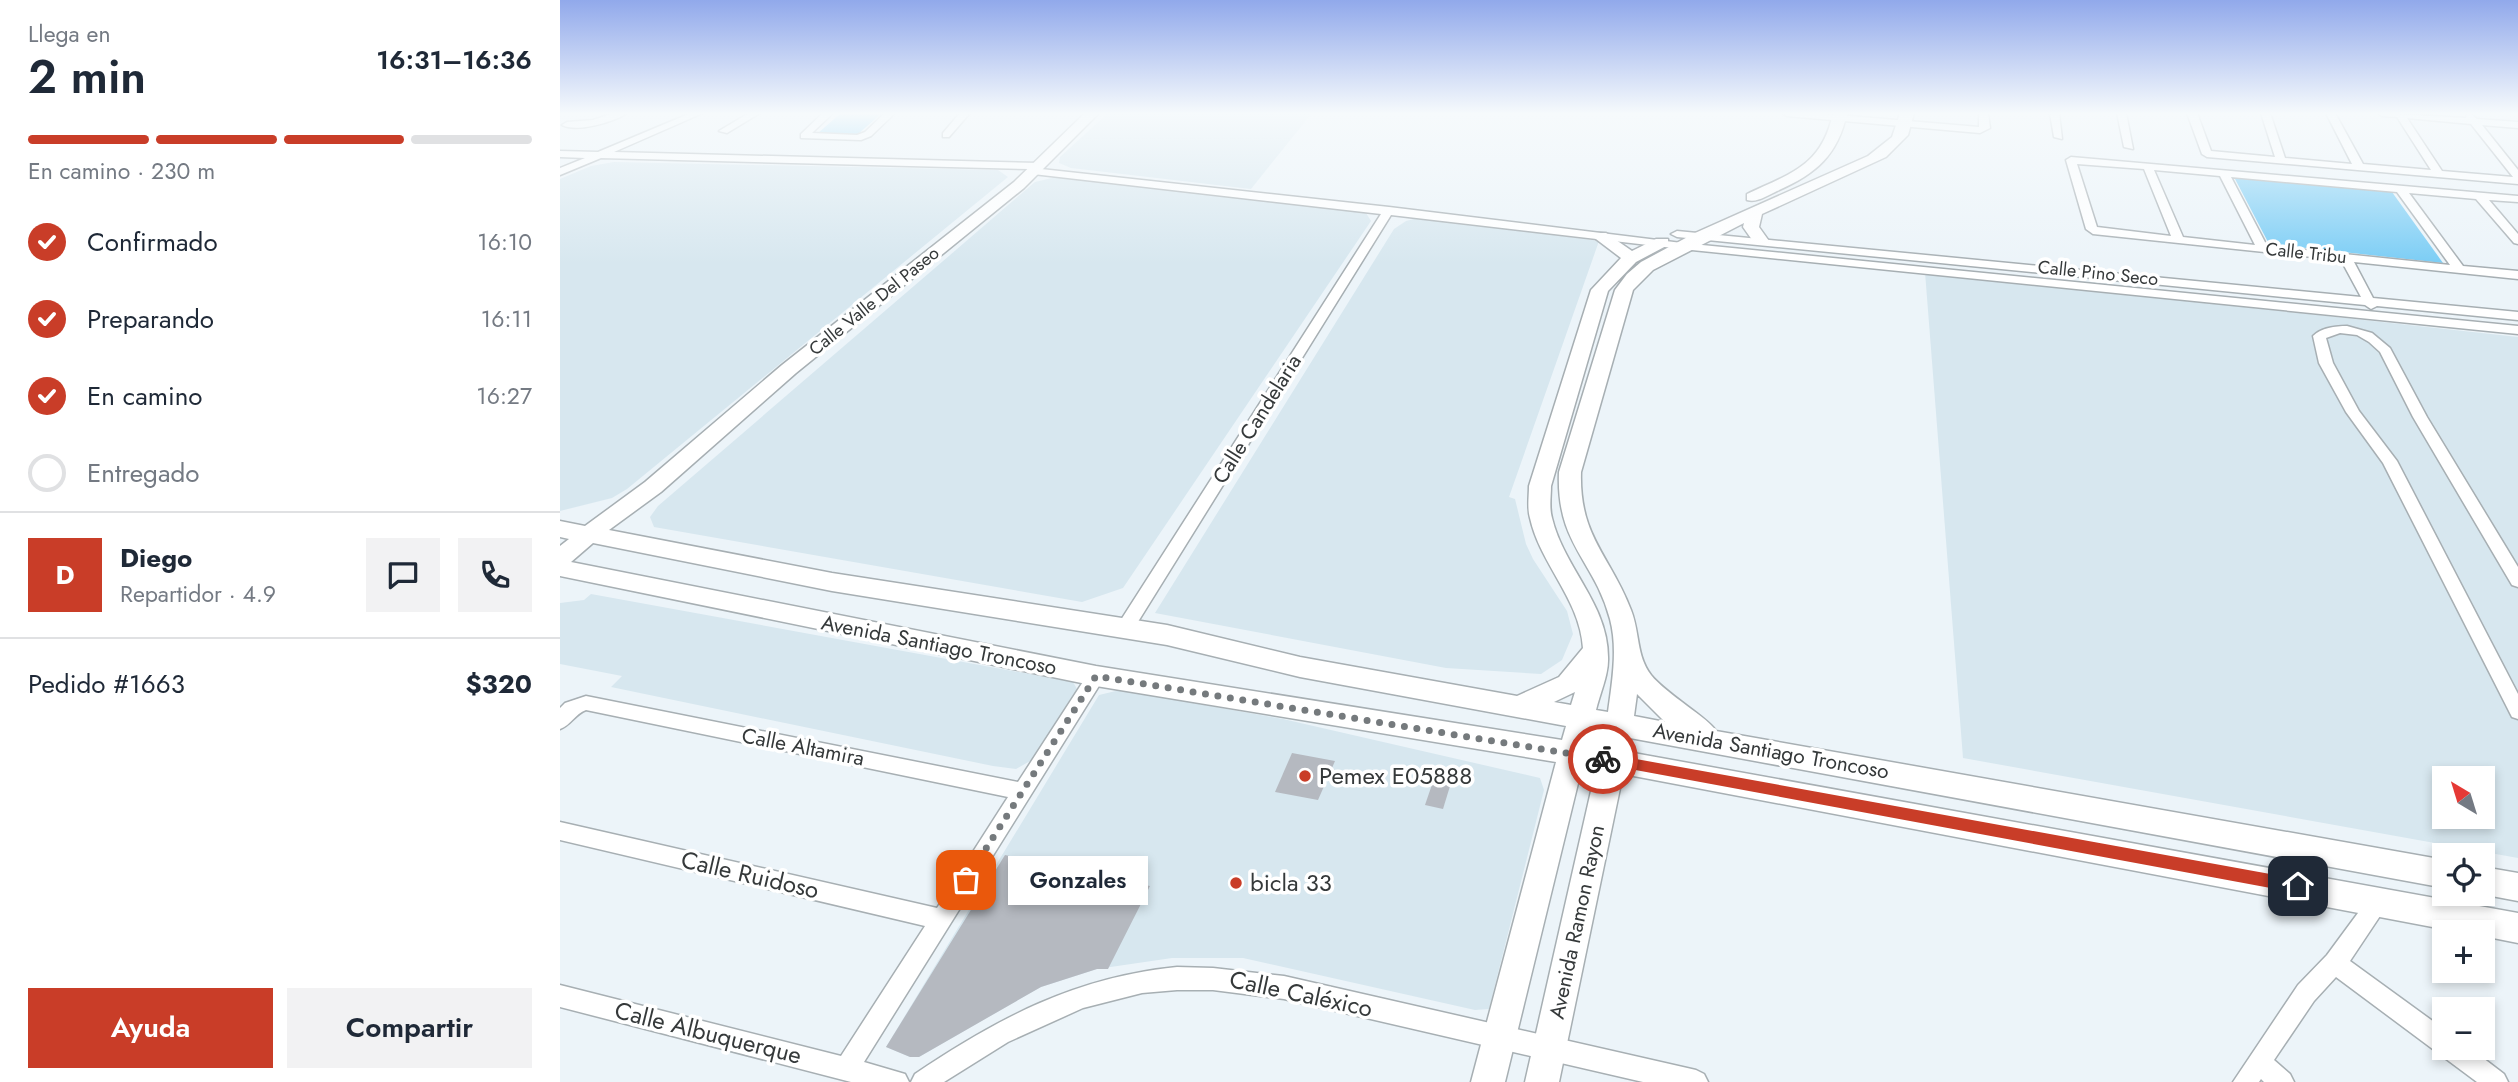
<!DOCTYPE html>
<html lang="es">
<meta charset="utf-8">
<style>
body{margin:0;font-family:Jost,sans-serif;background:#f2f2f3;color:#1f2937;height:100vh;display:flex;flex-direction:column;font-size:26px;white-space:nowrap}
*{box-sizing:border-box;margin:0}
p{font-size:23px;color:#747a83}
.icon{flex:none;width:38px;height:38px;fill:none;stroke:currentColor;stroke-width:2;stroke-linecap:round;stroke-linejoin:round}
.map{position:relative;flex:1;overflow:hidden}
.sheet{display:flex;flex-direction:column;background:#fff;width:560px}
.sheet>*{flex:none}
.needle{width:46px;rotate:322deg}
.fabs{position:absolute;left:1872px;top:766px;display:grid;gap:14px}
.fabs a{display:grid;place-items:center;width:63px;height:63px;border-radius:0px;background:#fff;box-shadow:0 4px 10px #0003;font-size:35px}
.pin{position:absolute;display:grid;place-items:center;width:60px;height:60px;color:#fff;margin:-30px;border-radius:14px;box-shadow:0 4px 10px #0006}
.courier{position:absolute;display:grid;place-items:center;width:70px;height:70px;margin:-35px;border:5px solid #c93d28;border-radius:50%;background:#fff;color:#222;box-shadow:0 2px 9px #0007}
.bubble{position:absolute;height:49px;border-radius:0px;background:#fff;box-shadow:0 4px 10px #0003;font-size:23px;font-weight:600;line-height:49px;text-align:center}
.summary em{font-style:normal;font-weight:600}
.summary div{display:flex;flex-direction:column-reverse}
.summary{display:flex;align-items:center;justify-content:space-between;height:119px;padding:0 28px}
h1{font-size:46px;font-weight:600;line-height:52px}
.bar{display:grid;grid-template-columns:repeat(4,1fr);gap:10px 7px;align-content:center;height:84px;padding:0 28px}
.bar i{height:9px;border-radius:5px;background:#e0e1e3}
.bar .on{background:#c93d28}
.bar p{grid-column:span 4}
.line{display:flex;align-items:center;gap:18px;padding:0 28px;border-top:2px solid #e0e1e3}
.line div{flex:1}
.round{display:grid;place-items:center;flex:none;width:74px;height:74px;border-radius:0px;background:#f2f2f3}
ol{padding:0 28px;list-style:none}
li{display:flex;align-items:center;gap:21px;height:77px}
li p{margin-inline-start:auto}
li .icon{padding:7px;border-radius:50%;background:#c93d28;color:#fff;stroke-width:4}
li:last-child{color:#747a83}
li i{width:38px;height:38px;border:4px solid #e0e1e3;border-radius:50%}
.cta{display:flex;gap:14px;margin-top:auto;padding:14px 28px}
.cta a{flex:1;height:80px;border-radius:0px;background:#c93d28;color:#fff;font-size:28px;font-weight:600;line-height:80px;text-align:center}
.cta a+a{background:#f2f2f3;color:#1f2937}
main{display:flex;flex:1;min-height:0}
.map>svg:first-child{display:block}
.built{fill:#d7e7ef;fill-rule:evenodd}
.green{fill:#7bcdf5}
.building{fill:#b5b9c0}
.lines{fill:none;stroke-linecap:round;stroke-linejoin:round}
.street-casing{stroke:#a7afb3;stroke-width:3}
.secondary-casing{stroke:#a7afb3;stroke-width:3}
.street{fill:#fff;fill-rule:evenodd}
.secondary{fill:#fff;fill-rule:evenodd}
.route{fill:#c93d28}
.done{stroke:#757a7d;stroke-width:7;stroke-dasharray:0 12.6}
.poi-dot{fill:#c93d28;stroke:#fff;stroke-width:2.5}
.labels{text-anchor:middle;stroke-width:7;stroke-linejoin:round;paint-order:stroke}
.far-street-label{font-size:18px;fill:#35393a;stroke:#fff}
.street-label{font-size:21px;fill:#35393a;stroke:#fff}
.near-poi-label{font-size:24px;fill:#35393a;stroke:#fff;text-anchor:start}
.near-street-label{font-size:24px;fill:#35393a;stroke:#fff}
</style>
<main>
<section class="sheet">
<div class="summary"><div><h1>2 min</h1><p>Llega en</p></div><em>16:31–16:36</em></div>
<div class="bar"><i class="on"></i><i class="on"></i><i class="on"></i><i></i><p>En camino · 230 m</p></div>
<ol>
<li><svg class="icon" aria-label="check" viewBox="0 0 24 24"><path d="M5 12l5 5 9-10"/></svg>Confirmado<p>16:10</p></li>
<li><svg class="icon" aria-label="check" viewBox="0 0 24 24"><path d="M5 12l5 5 9-10"/></svg>Preparando<p>16:11</p></li>
<li><svg class="icon" aria-label="check" viewBox="0 0 24 24"><path d="M5 12l5 5 9-10"/></svg>En camino<p>16:27</p></li>
<li><i></i>Entregado</li>
</ol>
<div class="line" style="height:126px"><b class="round" style="background:#c93d28;color:#fff">D</b><div><b>Diego</b><p>Repartidor · 4.9</p></div><a class="round"><svg class="icon" aria-label="chat" viewBox="0 0 24 24"><path d="M4 5h16v11H9l-5 4z"/></svg></a><a class="round"><svg class="icon" aria-label="phone" viewBox="0 0 24 24"><path d="M5 4h4l2 5-3 2q2 4 5 5l2-3 5 2v4C11 20 4 13 5 4z"/></svg></a></div>
<div class="line" style="height:91px"><div>Pedido #1663</div><b>$320</b></div>
<div class="cta"><a>Ayuda</a><a>Compartir</a></div>
</section>
<div class="map">
<svg width="1958" height="1082" viewBox="0 0 1958 1082">
<rect width="100%" height="100%" fill="#ecf4f9"/>
<!-- built -->
<g class="built">
<path d="M 548,113 L 752,113 L 691,189 L 511,168 L 499,163 L 500,157 Z"/>
<path d="M 54,162 L 438,170 L 448,177 L 67,489 L 52,498 L 0,511 L 0,179 L 31,166 Z"/>
<path d="M 496,177 L 792,209 L 806,213 L 811,221 L 563,588 L 522,602 L 94,527 L 90,517 L 98,506 L 475,182 Z"/>
<path d="M 861,217 L 1039,241 L 949,497 L 955,499 L 966,544 L 973,559 L 1007,611 L 1013,634 L 1002,660 L 981,674 L 886,668 L 595,613 L 834,229 L 846,221 Z"/>
<path d="M 1365,272 L 1958,337 L 1958,858 L 1403,758 ZM 1885,779 L 1923,779 L 1923,817 L 1885,817 Z"/>
<path d="M 31,594 L 513,682 L 517,689 L 472,760 L 456,769 L 433,766 L 51,687 L 62,676 L 0,664 L 0,603 L 24,600 Z"/>
<path d="M 560,690 L 723,719 L 980,778 L 984,790 L 929,1009 L 915,1010 L 683,958 L 612,958 L 537,969 L 481,987 L 359,1057 L 350,1057 L 326,1047 L 539,695 Z"/>
</g>
<!-- green -->
<g class="green">
<path d="M 281,113 L 322,113 L 298,134 L 257,134 Z"/>
<path d="M 1674,177 L 1832,192 L 1883,263 L 1709,244 Z"/>
</g>
<!-- building -->
<g class="building">
<path d="M 732,753 L 775,761 L 758,800 L 715,792 Z"/>
<path d="M 877,770 L 894,773 L 883,809 L 865,805 Z"/>
<path d="M 445,855 L 590,886 L 548,969 L 537,969 L 481,987 L 359,1057 L 350,1057 L 326,1047 Z"/>
</g>
<g class="lines">
<defs>
<g id="street">
<path d="M 54,113 L 67,113 C 54,122 16,133 2,125 L 7,122 L 33,120 Z"/>
<path d="M 131,113 L 143,113 L 54,152 L 479,163 L 484,166 L 481,169 L 829,207 L 1122,243 L 1958,326 L 1958,334 L 1122,249 L 831,215 L 571,633 L 559,633 L 556,628 L 559,623 L 821,214 L 473,174 L 469,173 L 469,169 L 41,158 L 0,175 L 0,168 L 25,158 L 0,157 L 0,151 L 38,152 Z"/>
<path d="M 189,113 L 200,113 L 167,133 L 159,131 Z"/>
<path d="M 263,113 L 273,113 L 252,133 L 297,135 L 305,132 L 325,113 L 335,113 L 311,136 L 301,140 L 241,138 L 241,134 Z"/>
<path d="M 400,113 L 410,113 L 389,137 L 383,137 L 383,133 Z"/>
<path d="M 1222,113 L 1254,113 L 1419,127 L 1419,113 L 1428,113 L 1430,128 L 1420,133 L 1227,116 Z"/>
<path d="M 1490,113 L 1499,113 L 1502,139 L 1494,137 Z"/>
<path d="M 1557,113 L 1566,113 L 1573,149 L 1564,147 Z"/>
<path d="M 1627,113 L 1637,113 L 1651,151 L 1715,157 L 1701,113 L 1710,113 L 1725,158 L 1792,164 L 1766,113 L 1775,113 L 1803,164 L 1871,170 L 1837,117 L 1822,116 L 1818,113 L 1906,118 L 1907,114 L 1910,113 L 1917,119 L 1958,122 L 1958,128 L 1922,125 L 1958,170 L 1958,184 L 1647,157 L 1642,154 ZM 1847,118 L 1911,124 L 1953,177 L 1882,171 Z"/>
<path d="M 1511,157 L 1958,196 L 1958,202 L 1929,200 L 1958,234 L 1958,244 L 1954,243 L 1916,199 L 1849,193 L 1903,266 L 1958,271 L 1958,279 L 1794,262 L 1813,298 L 1958,312 L 1958,320 L 1817,306 L 1811,309 L 1805,305 L 1117,237 L 1111,234 L 1117,231 L 1801,297 L 1781,260 L 1533,234 L 1526,229 L 1506,160 ZM 1517,164 L 1584,169 L 1611,236 L 1537,227 ZM 1594,170 L 1660,176 L 1695,245 L 1623,237 ZM 1671,177 L 1837,192 L 1890,265 L 1707,246 Z"/>
<path d="M 1787,326 L 1812,333 L 1830,348 L 1867,417 L 1958,567 L 1958,587 L 1952,585 L 1853,417 L 1820,352 L 1809,342 L 1797,335 L 1780,333 L 1766,338 L 1773,363 L 1799,411 L 1837,461 L 1958,694 L 1958,719 L 1952,717 L 1823,463 L 1786,412 L 1759,363 L 1753,336 C 1761,328 1775,326 1787,326 Z"/>
<path d="M 536,669 L 542,671 L 545,676 L 542,681 L 304,1062 L 345,1074 L 349,1082 L 291,1082 L 0,1007 L 0,985 L 281,1056 L 365,926 L 0,840 L 0,822 L 377,908 L 448,797 L 26,710 C 15,714 11,725 0,729 L 0,708 L 5,703 L 26,696 L 458,782 L 530,671 Z"/>
<path d="M 1819,891 L 1826,894 L 1830,901 L 1790,961 L 1885,1030 L 1885,1048 L 1910,1048 L 1944,1074 L 1948,1082 L 1917,1082 L 1776,977 L 1754,1001 L 1714,1060 L 1730,1074 L 1734,1082 L 1704,1082 L 1701,1079 L 1699,1082 L 1673,1082 L 1738,985 L 1767,955 L 1812,894 Z"/>
<path d="M 617,967 L 653,968 L 724,976 L 1136,1070 L 1144,1074 L 1148,1082 L 1083,1082 L 724,999 L 653,990 L 617,990 L 582,993 L 523,1008 L 448,1042 L 384,1082 L 351,1082 L 355,1074 C 438,1018 516,977 617,967 Z"/>
</g>
<g id="secondary">
<path d="M 525,113 L 539,113 L 464,188 L 236,373 L 101,492 L 49,530 L 272,573 L 607,625 L 740,657 L 957,696 L 999,677 L 1023,648 C 1020,599 980,564 970,518 C 967,508 969,496 969,486 L 1031,290 L 1061,258 L 1032,236 L 1034,233 L 1046,233 L 1072,251 L 1096,239 L 1108,239 L 1108,245 L 1076,262 L 1048,291 L 991,486 C 991,496 989,508 992,518 C 1004,568 1048,604 1048,657 C 1049,674 1040,693 1036,710 L 1048,712 C 1052,682 1058,649 1050,619 C 1034,559 996,545 999,472 L 1055,290 L 1067,274 L 1081,262 L 1135,233 L 1308,156 L 1332,137 L 1340,113 L 1354,113 L 1348,135 L 1326,157 L 1202,214 L 1199,227 L 1209,241 L 1207,244 L 1195,244 L 1183,227 L 1184,223 L 1093,270 L 1073,290 L 1021,472 C 1019,537 1050,555 1071,610 C 1080,633 1076,655 1091,675 C 1106,694 1150,719 1156,731 L 1885,860 L 1885,888 L 1070,738 L 1068,752 L 1958,913 L 1958,943 L 1923,936 L 1923,933 L 1904,933 L 1063,774 L 999,1082 L 965,1082 L 1036,769 L 1022,767 L 945,1082 L 911,1082 L 996,762 L 536,686 L 0,576 L 0,546 L 9,539 L 0,537 L 0,521 L 25,526 L 85,482 L 222,365 L 454,182 ZM 33,543 L 272,591 L 607,645 L 740,677 L 1006,726 L 1002,740 L 536,666 L 11,562 ZM 1015,692 L 1011,705 L 994,702 ZM 1077,694 L 1105,722 L 1074,716 ZM 1031,731 L 1044,733 L 1041,747 L 1028,745 Z"/>
<path d="M 1273,113 L 1287,113 C 1278,155 1256,174 1217,191 C 1208,195 1198,203 1187,200 L 1187,194 C 1231,173 1262,166 1273,113 Z"/>
<path d="M 1923,867 L 1958,873 L 1958,901 L 1921,894 Z"/>
</g>
</defs>
<!-- street casing -->
<use href="#street" class="street-casing"/>
<!-- secondary casing -->
<use href="#secondary" class="secondary-casing"/>
<!-- street -->
<use href="#street" class="street"/>
<!-- secondary -->
<use href="#secondary" class="secondary"/>
</g>
<!-- sky -->
<linearGradient id="sky" x2="0" y2="1"><stop stop-color="#91a9eb"/><stop offset="0.43" stop-color="#f6fafc"/><stop offset="1" stop-color="#f6fafc" stop-opacity="0"/></linearGradient>
<rect width="1958" height="264" fill="url(#sky)"/>
<!-- route -->
<path class="route" d="M 1043,753 L 1738,879 L 1745,886 L 1738,893 L 1043,764 L 1036,759 Z"/>
<g class="lines">
<!-- done -->
<path class="done" d="M 406,880 L 536,676 L 1043,759"/>
</g>
<!-- markers -->
<g class="poi-dot">
<circle cx="745" cy="776" r="7"/>
<circle cx="676" cy="883" r="7"/>
</g>
<g class="labels">
<!-- far-street labels -->
<g class="far-street-label">
<text transform="translate(1746 253) rotate(6)" y="6">Calle Tribu</text>
<text transform="translate(1538 273) rotate(6)" y="6">Calle Pino Seco</text>
<text transform="translate(314 301) rotate(-39)" y="6">Calle Valle Del Paseo</text>
</g>
<!-- street labels -->
<g class="street-label">
<text transform="translate(697 419) rotate(-58)" y="7">Calle Candelaria</text>
<text transform="translate(379 645) rotate(11)" y="7">Avenida Santiago Troncoso</text>
<text transform="translate(243 747) rotate(11)" y="7">Calle Altamira</text>
<text transform="translate(1211 751) rotate(10)" y="7">Avenida Santiago Troncoso</text>
<text transform="translate(1017 922) rotate(-78)" y="7">Avenida Ramon Rayon</text>
</g>
<!-- near-poi labels -->
<g class="near-poi-label">
<text x="759" y="784">Pemex E05888</text>
<text x="690" y="891">bicla 33</text>
</g>
<!-- near-street labels -->
<g class="near-street-label">
<text transform="translate(190 875) rotate(13)" y="8">Calle Ruidoso</text>
<text transform="translate(741 994) rotate(12)" y="8">Calle Caléxico</text>
<text transform="translate(148 1033) rotate(14)" y="8">Calle Albuquerque</text>
</g>
</g>
</svg>
<div class="fabs">
<a><svg class="needle" viewBox="-14 -14 28 28"><path d="M0-13l5 13h-10z" fill="#e53935"/><path d="M0 13l5-13h-10z" fill="#747a83"/></svg></a>
<a><svg class="icon" aria-label="locate" viewBox="0 0 24 24"><circle cx="12" cy="12" r="6"/><path d="M12 2v4M12 18v4M2 12h4M18 12h4"/></svg></a>
<a>+</a>
<a>−</a>
</div>
<div class="pin" style="left:406px;top:880px;background:#ea580c"><svg class="icon" aria-label="bag" viewBox="0 0 24 24"><path d="M5 8h14l-1 12H6zM9 8a3 3 0 0 1 6 0"/></svg></div>
<div class="pin" style="left:1738px;top:886px;background:#1f2937"><svg class="icon" aria-label="home" viewBox="0 0 24 24"><path d="M3 11l9-7 9 7M6 9v11h12V9"/></svg></div>
<div class="courier" style="left:1043px;top:759px"><svg class="icon" aria-label="bike" viewBox="0 0 24 24"><circle cx="6" cy="16" r="4"/><circle cx="18" cy="16" r="4"/><path d="M6 16l4-8h5l3 8M10 8l3 8H6M13 5h3"/></svg></div>
<div class="bubble" style="left:448px;top:856px;width:140px">Gonzales</div>
</div>
</main>
